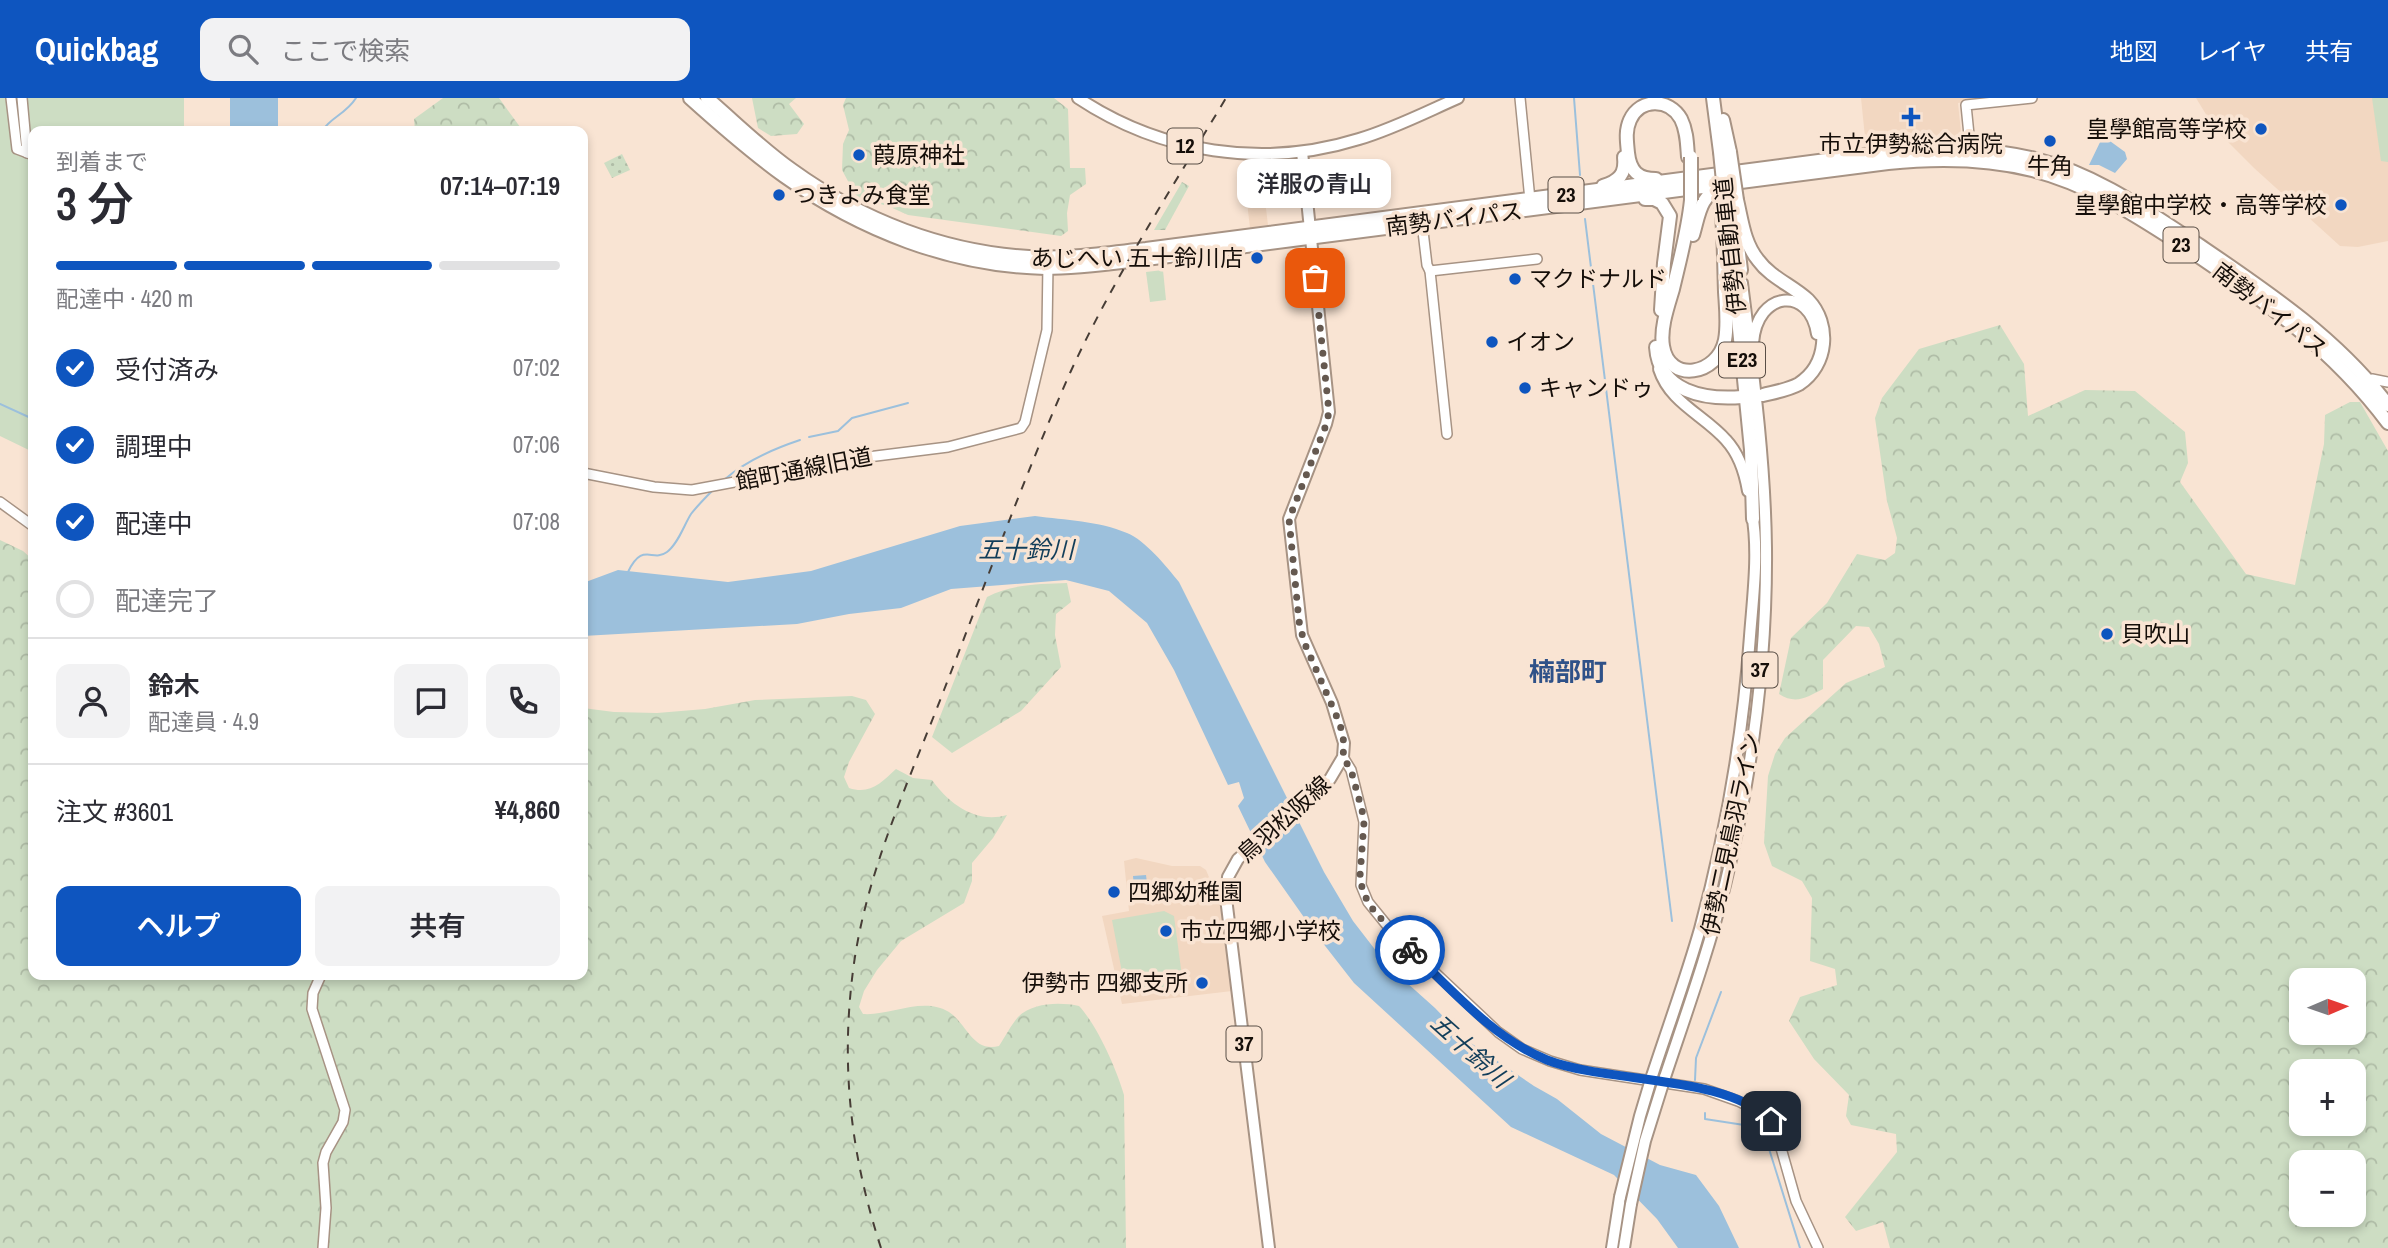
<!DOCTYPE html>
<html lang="ja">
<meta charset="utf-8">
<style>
body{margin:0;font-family:"Archivo Narrow","Noto Sans JP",sans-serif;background:#f2f2f3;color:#2b2b33;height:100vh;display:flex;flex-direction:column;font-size:26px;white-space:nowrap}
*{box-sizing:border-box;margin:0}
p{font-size:23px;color:#7c7c81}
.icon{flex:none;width:38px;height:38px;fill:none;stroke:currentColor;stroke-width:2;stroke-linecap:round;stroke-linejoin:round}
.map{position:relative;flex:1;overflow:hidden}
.details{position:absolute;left:28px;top:28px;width:560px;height:854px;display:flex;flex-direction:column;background:#fff;border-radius:14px;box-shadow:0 4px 10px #0003}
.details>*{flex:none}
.needle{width:46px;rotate:88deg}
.fabs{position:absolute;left:2289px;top:870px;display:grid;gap:14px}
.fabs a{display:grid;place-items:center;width:77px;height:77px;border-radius:14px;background:#fff;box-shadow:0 4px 10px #0003;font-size:35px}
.pin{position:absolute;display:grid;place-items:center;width:60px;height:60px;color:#fff;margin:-30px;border-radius:14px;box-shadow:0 4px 10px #0006}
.courier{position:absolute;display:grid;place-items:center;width:70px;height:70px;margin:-35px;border:5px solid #0e55bf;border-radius:50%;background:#fff;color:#222;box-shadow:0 2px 9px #0007}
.bubble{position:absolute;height:49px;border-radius:14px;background:#fff;box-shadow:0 4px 10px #0003;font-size:23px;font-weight:600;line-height:49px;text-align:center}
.headline em{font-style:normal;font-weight:600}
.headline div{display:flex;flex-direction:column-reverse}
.headline{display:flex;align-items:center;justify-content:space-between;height:119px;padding:0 28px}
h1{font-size:46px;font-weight:600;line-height:52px}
.bar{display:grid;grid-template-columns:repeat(4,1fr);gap:10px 7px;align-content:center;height:84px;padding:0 28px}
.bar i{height:9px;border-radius:5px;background:#e1e1e2}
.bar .active{background:#0e55bf}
.bar p{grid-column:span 4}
.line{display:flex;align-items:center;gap:18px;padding:0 28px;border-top:2px solid #e1e1e2}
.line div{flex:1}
.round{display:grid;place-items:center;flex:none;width:74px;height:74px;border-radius:14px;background:#f2f2f3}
ol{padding:0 28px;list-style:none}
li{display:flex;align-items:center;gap:21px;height:77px}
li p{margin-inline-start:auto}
li .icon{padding:7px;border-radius:50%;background:#0e55bf;color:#fff;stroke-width:4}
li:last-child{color:#7c7c81}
li i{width:38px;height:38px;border:4px solid #e1e1e2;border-radius:50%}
.cta{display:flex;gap:14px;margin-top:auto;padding:14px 28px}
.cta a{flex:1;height:80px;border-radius:14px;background:#0e55bf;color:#fff;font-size:28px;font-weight:600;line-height:80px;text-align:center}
.cta a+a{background:#f2f2f3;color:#2b2b33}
header{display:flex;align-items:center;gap:42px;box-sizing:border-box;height:98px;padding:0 35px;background:#0e55bf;color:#fff}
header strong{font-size:33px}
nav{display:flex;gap:38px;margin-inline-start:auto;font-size:24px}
.search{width:490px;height:63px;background:#f2f2f3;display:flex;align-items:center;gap:18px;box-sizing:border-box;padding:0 24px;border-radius:14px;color:#7c7c81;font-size:26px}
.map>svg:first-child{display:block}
.built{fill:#f2d7c1}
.green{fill:url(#green-dots)}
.forest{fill:url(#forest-crowns);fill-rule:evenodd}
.pitch{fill:#cdddc3}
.water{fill:#9cc0dc}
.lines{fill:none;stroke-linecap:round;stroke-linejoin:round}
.stream{stroke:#9cc0dc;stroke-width:2}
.secondary-casing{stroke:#a79384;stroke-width:12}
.primary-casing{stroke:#a79384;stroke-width:14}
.highway-casing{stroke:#a79384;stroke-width:16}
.secondary{stroke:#fff;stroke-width:9}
.primary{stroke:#fff;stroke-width:10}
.highway{stroke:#fff;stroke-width:12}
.rail{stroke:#473d36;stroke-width:2;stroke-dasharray:9 9;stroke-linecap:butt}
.primary-bridge-casing{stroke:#a79384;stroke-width:14;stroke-linecap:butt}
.highway-bridge-casing{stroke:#a79384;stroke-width:16;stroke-linecap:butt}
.primary-bridge{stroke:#fff;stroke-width:10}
.highway-bridge{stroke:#fff;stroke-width:12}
.done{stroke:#655950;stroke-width:7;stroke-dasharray:0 12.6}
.route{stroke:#0e55bf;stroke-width:9}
.poi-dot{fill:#0e55bf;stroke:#f9e4d3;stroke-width:2.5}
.labels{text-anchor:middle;stroke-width:7;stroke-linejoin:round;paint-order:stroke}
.shield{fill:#f9e4d3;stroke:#594e46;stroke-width:2}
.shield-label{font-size:21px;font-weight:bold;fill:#150e09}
.poi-label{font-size:23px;fill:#150e09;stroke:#f9e4d3;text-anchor:start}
.street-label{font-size:23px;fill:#150e09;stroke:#f9e4d3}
.water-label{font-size:24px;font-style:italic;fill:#123e5a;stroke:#f9e4d3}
.quarter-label{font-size:26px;font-weight:bold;fill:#2f5188;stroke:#f9e4d3}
</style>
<header>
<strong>Quickbag</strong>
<div class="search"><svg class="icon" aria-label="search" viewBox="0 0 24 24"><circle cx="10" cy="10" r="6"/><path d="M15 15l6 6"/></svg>ここで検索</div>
<nav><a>地図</a><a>レイヤ</a><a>共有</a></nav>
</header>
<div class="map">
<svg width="2388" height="1150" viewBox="0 0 2388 1150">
<defs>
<pattern id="green-dots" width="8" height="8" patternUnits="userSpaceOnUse" patternTransform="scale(1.75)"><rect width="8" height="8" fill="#cdddc3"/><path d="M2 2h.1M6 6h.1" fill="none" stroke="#afbca6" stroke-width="1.8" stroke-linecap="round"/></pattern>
<pattern id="forest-crowns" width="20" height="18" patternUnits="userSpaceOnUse" patternTransform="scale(1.75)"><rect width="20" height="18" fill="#cdddc3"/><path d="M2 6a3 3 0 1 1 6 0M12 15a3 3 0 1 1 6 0" fill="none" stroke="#afbca6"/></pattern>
</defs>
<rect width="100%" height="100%" fill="#f9e4d3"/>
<!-- built -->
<g class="built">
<path d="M 1861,0 L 1991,0 L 1958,5 L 1961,34 L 1953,42 L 1923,42 L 1866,49 Z"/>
<path d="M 2196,0 L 2388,0 L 2388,143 L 2358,149 L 2340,148 L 2254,70 L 2215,31 Z"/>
<path d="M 1299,71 L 1302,90 L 1264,94 L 1268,127 L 1250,130 L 1244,78 Z"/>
<path d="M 1136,760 L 1172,768 L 1200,768 L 1206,772 L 1221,808 L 1230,849 L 1232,893 L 1122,906 L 1102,818 L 1129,813 L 1124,763 Z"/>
</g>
<!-- green -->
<path class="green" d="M 622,56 L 630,72 L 612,80 L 604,65 Z"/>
<!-- forest -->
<g class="forest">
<path d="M 443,0 L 499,0 L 523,33 L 415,33 L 414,21 Z"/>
<path d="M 752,0 L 796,0 L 789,6 L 804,26 L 797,36 L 771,38 L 758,30 Z"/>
<path d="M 846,0 L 1054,0 L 1068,11 L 1070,70 L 1085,70 L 1086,86 L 1070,97 L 1067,115 L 1068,133 L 1061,138 L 908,117 L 888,108 L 857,100 L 842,72 L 843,46 L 849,32 L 843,7 Z"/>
<path d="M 1182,84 L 1189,88 L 1165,132 L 1154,132 Z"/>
<path d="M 2000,227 L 2024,266 L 2028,318 L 2085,292 L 2135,293 L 2185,334 L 2188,365 L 2180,384 L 2246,476 L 2295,487 L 2324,346 L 2325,317 L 2350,304 L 2360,304 L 2388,353 L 2388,1150 L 1890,1150 L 1883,1124 L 1856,1133 L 1845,1119 L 1897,1054 L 1896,1036 L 1851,1027 L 1846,1018 L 1849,997 L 1814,961 L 1789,923 L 1800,899 L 1837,887 L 1835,871 L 1810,863 L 1812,800 L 1802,783 L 1772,768 L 1764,745 L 1768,678 L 1775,656 L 1785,640 L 1846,585 L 1885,569 L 1879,546 L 1869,529 L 1856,528 L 1823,562 L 1823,591 C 1807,599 1796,607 1779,596 L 1791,540 L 1827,505 L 1857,456 L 1885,462 L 1895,455 L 1897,440 L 1887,403 L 1875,320 L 1882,300 L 1919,251 ZM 2301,882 L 2354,882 L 2354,934 L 2301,934 ZM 2354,973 L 2354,1026 L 2301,1026 L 2301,973 ZM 2354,1064 L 2354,1116 L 2301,1116 L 2301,1064 Z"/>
<path d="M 0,442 L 23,453 L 33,462 L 33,877 L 583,877 L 583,610 L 614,614 L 657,615 L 705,611 L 755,602 L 852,598 L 866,602 L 875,616 L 849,664 L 844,679 L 849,690 C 870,697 881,685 896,671 L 913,680 L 932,682 C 949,706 976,726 1007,717 L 993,740 L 972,765 L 972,783 L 964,805 L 901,843 L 877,872 L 864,893 L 859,909 L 863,916 C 890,918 923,898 949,914 C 967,926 973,955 999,948 C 1005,939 1011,927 1018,919 C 1033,904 1061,904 1079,908 C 1097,927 1117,972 1124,997 L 1126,1150 L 0,1150 Z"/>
<path d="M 1067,485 L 1071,504 L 1056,516 L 1055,537 L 1061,569 L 1021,613 L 952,655 L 932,639 L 987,499 C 1011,486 1040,486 1067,485 Z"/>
</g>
<!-- pitch -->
<g class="pitch">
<path d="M 0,0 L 184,0 L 184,33 L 33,33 L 33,354 L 0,338 Z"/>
<path d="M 2372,0 L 2388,0 L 2388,64 L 2381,63 Z"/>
<path d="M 1163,172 L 1166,202 L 1150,204 L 1146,174 Z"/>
<path d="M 1164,813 L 1174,818 L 1183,886 L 1126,895 L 1112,822 Z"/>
</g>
<!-- water -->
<g class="water">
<rect x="230" y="0" width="48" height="33"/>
<path d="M 2103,38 L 2125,54 L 2127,61 L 2115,75 L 2099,67 L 2089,67 Z"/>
<path d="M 1035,418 C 1065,422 1099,423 1127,435 C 1145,442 1167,469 1179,484 L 1324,774 L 1353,823 L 1387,867 L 1435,910 L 1465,941 L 1534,988 L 1557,1001 L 1601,1036 L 1660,1067 L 1696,1077 L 1719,1108 L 1739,1150 L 1678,1150 L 1657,1121 L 1614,1077 L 1511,1029 L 1354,885 L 1315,835 L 1265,764 L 1238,708 L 1244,700 L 1239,684 L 1228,687 L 1174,572 L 1147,525 L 1109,493 L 1066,482 L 951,491 L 901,510 L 849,516 L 797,526 L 583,538 L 583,485 L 618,472 L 728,484 L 811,473 L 960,428 Z"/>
<path d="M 1146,777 L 1149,802 L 1135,803 L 1133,778 Z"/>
</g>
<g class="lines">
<!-- stream -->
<g class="stream">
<path d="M 1574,0 L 1580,77"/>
<path d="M 322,33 C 331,19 346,16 356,0"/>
<path d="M 1585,121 L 1672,823"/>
<path d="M 0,306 L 33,321"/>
<path d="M 809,339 L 838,333 L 852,320 L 908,305"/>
<path d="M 724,382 C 745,363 773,351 800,342"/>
<path d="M 628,474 C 643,443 652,465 667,454 C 678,446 684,427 691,416 C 698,407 705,400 713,392"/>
<path d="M 1695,982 L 1696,960 L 1721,894"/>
<path d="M 1705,1015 L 1705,1021 L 1757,1029 L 1765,1038 L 1800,1150"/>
</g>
<defs>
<g id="secondary">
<path d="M 11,0 L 17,51 L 33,57"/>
<path d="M 22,0 L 27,55"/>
<path d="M 1520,0 L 1530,102"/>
<path d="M 1971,57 L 1966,7 L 2032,0"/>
<path d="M 1422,125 L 1427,167 L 1430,173 L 1447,336"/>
<path d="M 1430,173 L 1537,161"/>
<path d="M 2364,286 L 2372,281 L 2388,284"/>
<path d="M 583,375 L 654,389 L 692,392 L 868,359 L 948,349 L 1021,330 L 1025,324 L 1047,232 L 1048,166"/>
<path d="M 0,404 L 33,428"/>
<path d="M 1343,659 L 1351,672 L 1364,724 L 1361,787 L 1368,804 L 1394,836 L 1498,934 L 1522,951 L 1550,963 L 1580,972 L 1704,991 L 1738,1003 L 1762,1015 L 1775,1029 L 1796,1103 L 1818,1150"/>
<path d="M 321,877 L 313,895 L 312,911 L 345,1012 L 343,1024 L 326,1054 L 323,1065 L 326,1110 L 323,1150"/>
</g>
<g id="primary">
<path d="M 1078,0 C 1161,55 1263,71 1359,41 C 1393,31 1426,14 1458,0"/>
<path d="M 1753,245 C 1757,192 1810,188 1817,236"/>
<path d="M 1659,271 C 1670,305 1704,317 1726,342 C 1739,356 1745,375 1748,393"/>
<path d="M 1652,978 C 1668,929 1686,880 1700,831 C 1726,735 1743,637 1750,538 C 1753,498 1759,454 1752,415"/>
<path d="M 1665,979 C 1686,916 1709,852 1725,787 C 1752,677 1767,563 1766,450 C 1765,361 1753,273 1742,185"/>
<path d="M 1269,1150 L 1226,800 L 1228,779 L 1238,761 L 1330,681 L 1343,659 L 1344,645 L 1332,605 L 1302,537 L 1289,421 L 1326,326 L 1329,314 L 1302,54"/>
<path d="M 1612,1150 L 1620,1099"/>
<path d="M 1624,1150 L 1631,1106"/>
</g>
<g id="highway">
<path d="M 690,0 C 720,27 751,54 784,78 C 860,132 951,168 1045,170 C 1079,170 1113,165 1146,161 L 1888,65 C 1937,60 1984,60 2032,72 C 2088,86 2135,117 2183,148 C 2260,199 2333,251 2388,325"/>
<path d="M 707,0 C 735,24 762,51 792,72 C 861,122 944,154 1029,159 C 1068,161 1108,155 1146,151 L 1887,54 C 1938,50 1986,49 2035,61 C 2096,76 2147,113 2199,147 C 2268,194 2337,240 2388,307"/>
<path d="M 1713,0 L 1720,54"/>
<path d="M 1723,22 L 1730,54"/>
<path d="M 1656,81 C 1638,81 1630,73 1628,55 C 1627,44 1625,33 1630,22 C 1640,0 1669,0 1681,21 C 1687,33 1687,46 1688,59"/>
<path d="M 1603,88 C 1619,83 1626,76 1624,59"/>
<path d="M 1645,101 L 1654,101 L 1662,105 L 1670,118 L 1664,165 L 1661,212"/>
<path d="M 1691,102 C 1688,132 1680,161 1673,191 C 1668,208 1660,230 1663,248 C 1669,286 1718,277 1725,242 C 1728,227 1726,210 1725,194 C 1724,164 1724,134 1721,104"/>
<path d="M 1737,102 C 1742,123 1744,145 1758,162 C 1771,180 1792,187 1808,202 C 1831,226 1828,267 1799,286 C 1788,292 1775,294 1763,297"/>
<path d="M 1735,124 L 1741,172"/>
<path d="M 1693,137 C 1699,117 1700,96 1722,90"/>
<path d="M 1732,160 L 1751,352 L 1753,421"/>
<path d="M 1656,249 C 1659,294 1705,302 1742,299"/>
</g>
</defs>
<!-- secondary casing -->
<use href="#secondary" class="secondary-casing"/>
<!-- primary casing -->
<use href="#primary" class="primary-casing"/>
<!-- highway casing -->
<use href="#highway" class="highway-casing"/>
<!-- secondary -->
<use href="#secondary" class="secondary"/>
<!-- primary -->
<use href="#primary" class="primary"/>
<!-- highway -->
<use href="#highway" class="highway"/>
<!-- rail -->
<path class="rail" d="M 881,1150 C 852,1061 841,975 852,881 C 863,780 908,686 944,592 C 985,487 1024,379 1070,275 C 1114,179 1172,90 1226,0"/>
<defs>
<g id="primary-bridge">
<path d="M 1620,1099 L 1640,1018 L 1652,978"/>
<path d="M 1631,1106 L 1645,1043 L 1665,979"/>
</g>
<g id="highway-bridge">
<path d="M 1720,54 L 1725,103"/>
<path d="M 1730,54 L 1737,102"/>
<path d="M 1691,102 L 1691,59"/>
</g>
</defs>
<!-- primary-bridge casing -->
<use href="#primary-bridge" class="primary-bridge-casing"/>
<!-- highway-bridge casing -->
<use href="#highway-bridge" class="highway-bridge-casing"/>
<!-- primary-bridge -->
<use href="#primary-bridge" class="primary-bridge"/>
<!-- highway-bridge -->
<use href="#highway-bridge" class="highway-bridge"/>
</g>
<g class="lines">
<!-- done -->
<path class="done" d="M 1315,180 L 1329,314 L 1326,327 L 1289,421 L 1299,523 L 1304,544 L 1340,626 L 1344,645 L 1343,659 L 1351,672 L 1362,712 L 1364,724 L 1360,778 L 1363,795 L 1374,813 L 1410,852"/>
<!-- route -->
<path class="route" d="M 1410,852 C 1452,892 1493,940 1547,962 C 1609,986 1726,976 1771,1023"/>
</g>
<!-- markers -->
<g class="poi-dot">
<path d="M1907.5 8.5h7v7h7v7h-7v7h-7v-7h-7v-7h7z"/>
<circle cx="2261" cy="31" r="7"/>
<circle cx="2050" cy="43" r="7"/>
<circle cx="859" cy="57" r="7"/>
<circle cx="779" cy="97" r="7"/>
<circle cx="2341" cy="107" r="7"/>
<circle cx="1257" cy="160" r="7"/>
<circle cx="1515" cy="181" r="7"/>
<circle cx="1492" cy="244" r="7"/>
<circle cx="1525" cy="290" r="7"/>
<circle cx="2107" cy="536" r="7"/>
<circle cx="1114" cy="794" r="7"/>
<circle cx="1166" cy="833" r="7"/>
<circle cx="1202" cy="885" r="7"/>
</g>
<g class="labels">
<!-- shield labels -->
<g class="shield">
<rect x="1167.5" y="30.5" width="35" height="35" rx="5"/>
<rect x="1548.5" y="79.5" width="35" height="35" rx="5"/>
<rect x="2163.5" y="129.5" width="35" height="35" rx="5"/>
<rect x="1719" y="244.5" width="46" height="35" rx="5"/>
<rect x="1742.5" y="554.5" width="35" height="35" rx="5"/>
<rect x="1226.5" y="928.5" width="35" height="35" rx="5"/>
</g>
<g class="shield-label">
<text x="1185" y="55">12</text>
<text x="1566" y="104">23</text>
<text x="2181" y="154">23</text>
<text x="1742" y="269">E23</text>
<text x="1760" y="579">37</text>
<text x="1244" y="953">37</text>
</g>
<!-- poi labels -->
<g class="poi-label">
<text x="2247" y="39" text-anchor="end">皇學館高等学校</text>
<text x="1911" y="54" text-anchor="middle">市立伊勢総合病院</text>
<text x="873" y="65">葭原神社</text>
<text x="2050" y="76" text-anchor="middle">牛角</text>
<text x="793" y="105">つきよみ食堂</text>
<text x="2327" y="115" text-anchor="end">皇學館中学校・高等学校</text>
<text x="1243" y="168" text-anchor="end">あじへい 五十鈴川店</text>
<text x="1529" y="189">マクドナルド</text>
<text x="1506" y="252">イオン</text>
<text x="1539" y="298">キャンドゥ</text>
<text x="2121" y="544">貝吹山</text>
<text x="1128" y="802">四郷幼稚園</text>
<text x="1180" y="841">市立四郷小学校</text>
<text x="1188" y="893" text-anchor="end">伊勢市 四郷支所</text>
</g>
<!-- street labels -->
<g class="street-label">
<text transform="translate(1454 121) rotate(-7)" y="8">南勢バイパス</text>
<text transform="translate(1730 148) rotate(-96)" y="8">伊勢自動車道</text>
<text transform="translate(2270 212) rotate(38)" y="8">南勢バイパス</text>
<text transform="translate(804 371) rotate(-11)" y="8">館町通線旧道</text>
<text transform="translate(1284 721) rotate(-42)" y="8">鳥羽松阪線</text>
<text transform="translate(1731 736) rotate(-78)" y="8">伊勢二見鳥羽ライン</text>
</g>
<!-- water labels -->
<g class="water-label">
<text x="1026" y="460">五十鈴川</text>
<text transform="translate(1470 953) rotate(42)" y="8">五十鈴川</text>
</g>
<!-- quarter labels -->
<g class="quarter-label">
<text x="1568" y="583">楠部町</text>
</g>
</g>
</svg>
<div class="fabs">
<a><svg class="needle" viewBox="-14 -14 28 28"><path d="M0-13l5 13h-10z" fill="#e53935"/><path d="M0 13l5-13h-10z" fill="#7c7c81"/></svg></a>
<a>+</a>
<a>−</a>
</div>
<div class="pin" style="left:1315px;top:180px;background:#ea580c"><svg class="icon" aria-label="bag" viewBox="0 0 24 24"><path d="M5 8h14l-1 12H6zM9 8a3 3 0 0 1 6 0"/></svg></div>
<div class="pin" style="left:1771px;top:1023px;background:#1f2937"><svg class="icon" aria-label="home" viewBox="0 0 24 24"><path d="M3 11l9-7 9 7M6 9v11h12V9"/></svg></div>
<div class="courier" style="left:1410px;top:852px"><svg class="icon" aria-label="bike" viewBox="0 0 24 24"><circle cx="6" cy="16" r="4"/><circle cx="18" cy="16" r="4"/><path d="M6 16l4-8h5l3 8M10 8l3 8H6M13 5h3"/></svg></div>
<div class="bubble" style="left:1237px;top:61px;width:154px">洋服の青山</div>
<section class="details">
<div class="headline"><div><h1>3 分</h1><p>到着まで</p></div><em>07:14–07:19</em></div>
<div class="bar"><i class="active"></i><i class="active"></i><i class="active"></i><i></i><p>配達中 · 420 m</p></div>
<ol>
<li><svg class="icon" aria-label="check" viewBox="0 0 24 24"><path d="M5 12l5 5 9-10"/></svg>受付済み<p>07:02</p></li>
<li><svg class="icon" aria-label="check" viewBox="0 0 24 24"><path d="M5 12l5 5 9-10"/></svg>調理中<p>07:06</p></li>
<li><svg class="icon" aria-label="check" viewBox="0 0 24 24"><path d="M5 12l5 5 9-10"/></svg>配達中<p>07:08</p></li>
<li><i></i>配達完了</li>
</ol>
<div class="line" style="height:126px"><a class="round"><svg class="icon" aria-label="person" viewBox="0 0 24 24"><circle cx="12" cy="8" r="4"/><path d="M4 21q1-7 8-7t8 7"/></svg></a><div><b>鈴木</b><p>配達員 · 4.9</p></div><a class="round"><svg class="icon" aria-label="chat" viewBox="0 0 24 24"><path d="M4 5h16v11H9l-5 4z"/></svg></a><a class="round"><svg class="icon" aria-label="phone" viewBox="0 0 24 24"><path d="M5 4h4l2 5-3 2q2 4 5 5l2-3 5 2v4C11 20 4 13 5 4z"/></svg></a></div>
<div class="line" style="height:91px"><div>注文 #3601</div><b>¥4,860</b></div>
<div class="cta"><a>ヘルプ</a><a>共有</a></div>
</section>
</div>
